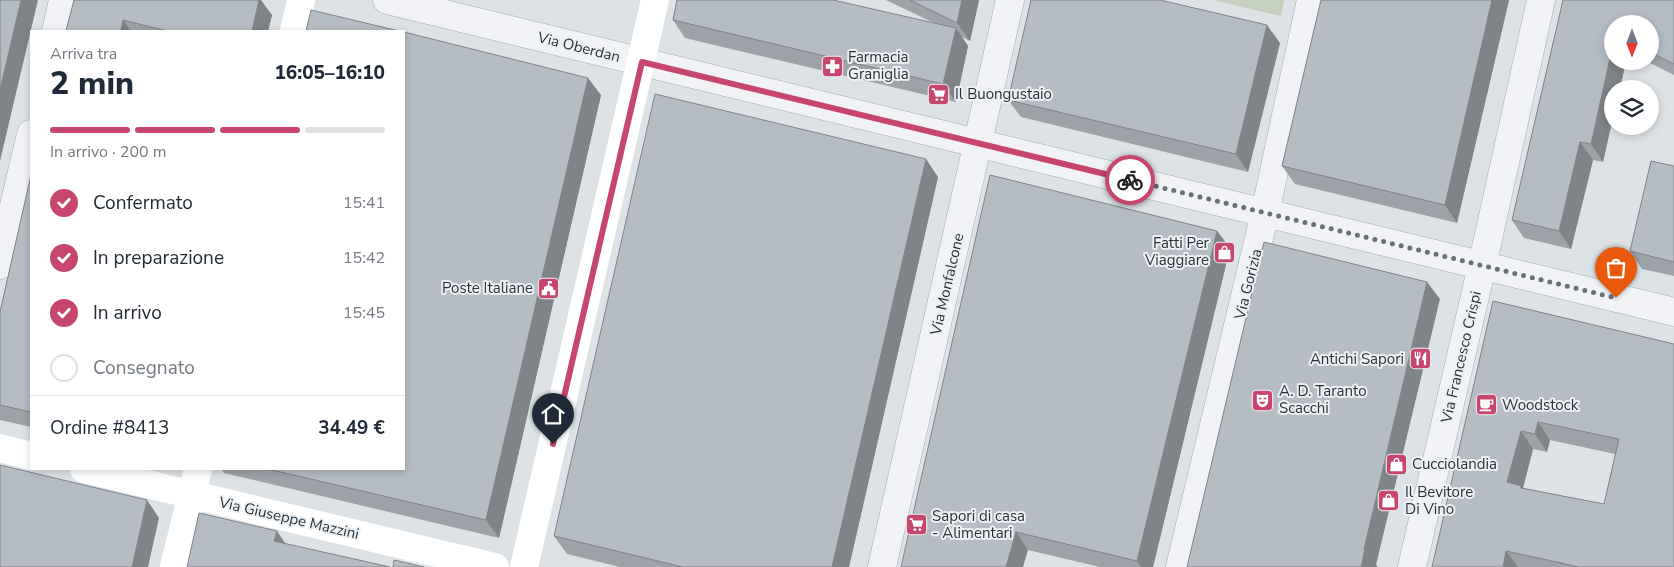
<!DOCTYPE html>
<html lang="it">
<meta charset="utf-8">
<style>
body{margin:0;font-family:"Nunito Sans",sans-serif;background:#f2f2f3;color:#1f2937;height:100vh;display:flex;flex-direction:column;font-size:19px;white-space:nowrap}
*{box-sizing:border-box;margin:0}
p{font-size:16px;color:#747a83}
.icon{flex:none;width:28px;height:28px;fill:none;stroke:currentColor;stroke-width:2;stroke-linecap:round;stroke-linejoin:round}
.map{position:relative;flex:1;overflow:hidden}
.drawer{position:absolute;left:30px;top:30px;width:375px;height:440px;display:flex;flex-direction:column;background:#fff;border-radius:0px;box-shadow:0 2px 8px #0003}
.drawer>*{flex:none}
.needle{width:32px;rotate:180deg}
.tools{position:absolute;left:1604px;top:15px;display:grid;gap:10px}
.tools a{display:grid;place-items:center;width:55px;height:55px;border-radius:50%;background:#fff;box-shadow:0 2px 8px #0003;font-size:25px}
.pin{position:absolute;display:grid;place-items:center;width:42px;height:42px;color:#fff;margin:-51px -21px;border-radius:50% 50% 50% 0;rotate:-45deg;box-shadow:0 0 5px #0007}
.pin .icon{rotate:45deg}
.courier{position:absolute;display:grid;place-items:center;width:50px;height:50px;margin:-25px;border:4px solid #c7466e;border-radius:50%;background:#fff;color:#222;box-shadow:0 1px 6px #0007}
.headline em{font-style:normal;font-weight:800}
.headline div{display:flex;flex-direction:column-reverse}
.headline{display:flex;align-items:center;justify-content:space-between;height:85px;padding:0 20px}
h1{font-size:32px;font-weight:800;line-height:38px}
.bar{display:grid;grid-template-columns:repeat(4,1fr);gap:8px 5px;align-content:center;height:60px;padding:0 20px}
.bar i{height:6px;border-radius:4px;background:#e0e1e3}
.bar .selected{background:#c7466e}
.bar p{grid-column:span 4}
.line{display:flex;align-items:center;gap:12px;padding:0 20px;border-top:1px solid #e0e1e3}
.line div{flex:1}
ol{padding:0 20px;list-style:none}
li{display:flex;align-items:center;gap:15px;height:55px}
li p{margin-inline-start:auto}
li .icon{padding:5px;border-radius:50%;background:#c7466e;color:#fff;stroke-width:4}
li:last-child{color:#747a83}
li i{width:28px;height:28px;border:2px solid #e0e1e3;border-radius:50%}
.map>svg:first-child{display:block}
.green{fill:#c6d0bf}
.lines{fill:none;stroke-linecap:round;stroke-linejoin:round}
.street-casing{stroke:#a3aab0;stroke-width:29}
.street{stroke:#f0f2f5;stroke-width:28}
.secondary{stroke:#fff;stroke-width:28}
.wall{fill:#9ca2a8;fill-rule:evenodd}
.shaded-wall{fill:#7f8488}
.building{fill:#b5bcc3;stroke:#7f8488;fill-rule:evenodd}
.done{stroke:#677078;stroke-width:5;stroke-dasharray:0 9}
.route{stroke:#c7466e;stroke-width:6}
.labels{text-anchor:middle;stroke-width:4;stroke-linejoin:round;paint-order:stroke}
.street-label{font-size:15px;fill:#27323c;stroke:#edf1f4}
.poi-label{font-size:15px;fill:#27323c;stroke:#edf1f4;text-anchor:start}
</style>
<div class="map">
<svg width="1674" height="567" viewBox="0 0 1674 567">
<rect width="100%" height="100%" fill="#dde2e6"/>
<!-- green -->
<path class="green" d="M 1213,0 L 1284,0 L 1281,16 Z"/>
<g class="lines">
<defs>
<g id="street">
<path d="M 387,0 L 1674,312"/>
<path d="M 56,31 L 63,0"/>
<path d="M 0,265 L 31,134"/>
<path d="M 882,567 L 1010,0"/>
<path d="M 1180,567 L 1265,213 L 1311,0"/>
<path d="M 1412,567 L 1482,266 L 1541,0"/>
</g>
</defs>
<!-- street casing -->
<use href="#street" class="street-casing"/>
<!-- street -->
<use href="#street" class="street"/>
<!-- secondary -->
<g class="secondary">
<path d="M 294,31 L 301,0"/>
<path d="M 0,448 L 31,456"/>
<path d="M 84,469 L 495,567"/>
<path d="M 174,567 L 198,469"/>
<path d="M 524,567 L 655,0"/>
</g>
</g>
<!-- wall -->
<g class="wall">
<path d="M 74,0 L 272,15 L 268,31 L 66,31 Z"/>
<path d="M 886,0 L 979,0 L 970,41 L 962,37 L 968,46 L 956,102 L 685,38 L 673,20 L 934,23 Z"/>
<path d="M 1321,0 L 1509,0 L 1457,223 L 1295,184 L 1282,166 Z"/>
<path d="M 1563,0 L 1674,0 L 1674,75 L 1646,61 L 1650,61 L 1650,24 L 1612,24 L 1612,61 L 1626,61 L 1603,162 L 1593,160 L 1571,249 L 1524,238 L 1512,220 Z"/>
<path d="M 1280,43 L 1248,172 L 1021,117 L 1008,100 Z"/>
<path d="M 601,95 L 499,538 L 224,473 L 221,469 L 404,469 Z"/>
<path d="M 1674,166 L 1674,276 L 1642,269 L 1630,251 Z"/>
<path d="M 31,175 L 31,427 L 0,420 L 0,312 Z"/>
<path d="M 938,177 L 849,567 L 620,567 L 567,554 L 554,536 Z"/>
<path d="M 1217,231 L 1230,248 L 1153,567 L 1100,567 L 1028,550 L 901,567 Z"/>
<path d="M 1493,301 L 1674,344 L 1674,567 L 1432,567 ZM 1550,440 L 1615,454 L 1604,504 L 1523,488 L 1533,449 L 1547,452 Z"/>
</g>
<!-- shaded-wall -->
<g class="shaded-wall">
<path d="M 21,0 L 38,0 L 0,161 L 0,90 Z"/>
<path d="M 259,0 L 261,0 L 272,15 L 268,31 L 252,31 Z"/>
<path d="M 962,0 L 979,0 L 970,41 L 957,23 Z"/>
<path d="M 1492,0 L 1509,0 L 1457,223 L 1445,205 Z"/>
<path d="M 123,20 L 131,31 L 121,31 Z"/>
<path d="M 1267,25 L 1280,43 L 1248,172 L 1236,154 Z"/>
<path d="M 956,28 L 968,46 L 956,102 L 943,84 Z"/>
<path d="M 1612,49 L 1612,61 L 1626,61 L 1620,89 L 1612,89 L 1612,121 L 1603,162 L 1591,144 Z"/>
<path d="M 588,78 L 601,95 L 499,538 L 486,520 Z"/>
<path d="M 1580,142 L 1593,160 L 1571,249 L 1559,231 Z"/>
<path d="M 926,159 L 938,177 L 849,567 L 832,567 Z"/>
<path d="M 1217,231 L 1230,248 L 1153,567 L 1141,567 L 1137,561 Z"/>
<path d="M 1427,282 L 1440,299 L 1376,565 L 1378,567 L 1361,567 L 1364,549 Z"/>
<path d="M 1538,422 L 1550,440 L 1547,452 L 1535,434 Z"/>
<path d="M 1521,431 L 1533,449 L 1523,488 L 1534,504 L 1507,482 Z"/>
<path d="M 147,500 L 159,518 L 148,567 L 132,567 Z"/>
<path d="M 277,531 L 289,549 L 274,541 Z"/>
<path d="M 1016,532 L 1028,550 L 1023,567 L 1006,567 Z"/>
<path d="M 1506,551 L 1518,567 L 1503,567 Z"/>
</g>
<!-- building -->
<g class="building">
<path d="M 0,0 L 21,0 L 0,90 Z"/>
<path d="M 74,0 L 259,0 L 252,31 L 167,31 L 123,20 L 121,31 L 66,31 Z"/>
<path d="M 677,0 L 833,0 L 956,28 L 943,84 L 673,20 Z"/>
<path d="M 910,0 L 962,0 L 957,23 Z"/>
<path d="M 1031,0 L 1160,0 L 1267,25 L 1236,154 L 1008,100 Z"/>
<path d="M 1321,0 L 1492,0 L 1445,205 L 1282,166 Z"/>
<path d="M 1563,0 L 1674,0 L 1674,64 L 1650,52 L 1650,24 L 1612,24 L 1612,49 L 1591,144 L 1580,142 L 1559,231 L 1512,220 Z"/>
<path d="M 311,10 L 399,31 L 306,31 Z"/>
<path d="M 404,32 L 588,78 L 486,520 L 268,469 L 404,469 Z"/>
<path d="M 655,94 L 926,159 L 832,567 L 683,567 L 554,536 Z"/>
<path d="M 1651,161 L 1674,166 L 1674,262 L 1630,251 Z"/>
<path d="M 31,175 L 31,412 L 0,405 L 0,312 Z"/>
<path d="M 990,175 L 1217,231 L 1137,561 L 1016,532 L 1006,567 L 901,567 Z"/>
<path d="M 1264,242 L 1427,282 L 1364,549 L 1365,549 L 1361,567 L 1187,567 Z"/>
<path d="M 1493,301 L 1674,344 L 1674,567 L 1579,567 L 1506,551 L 1503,567 L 1432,567 ZM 1538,422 L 1619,439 L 1604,504 L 1521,488 L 1521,486 L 1507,482 L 1521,431 L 1535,434 Z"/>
<path d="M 0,465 L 147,500 L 132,567 L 0,567 Z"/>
<path d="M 199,513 L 277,531 L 274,541 L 390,567 L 187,567 Z"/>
<path d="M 394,560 L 424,567 L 393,567 Z"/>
</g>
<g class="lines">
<!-- done -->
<path class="done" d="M 1130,180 L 1616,298"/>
<!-- route -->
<path class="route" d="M 553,444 L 642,62 L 1130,180"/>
</g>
<!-- icons -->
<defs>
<symbol id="pharmacy-square" viewBox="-11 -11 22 22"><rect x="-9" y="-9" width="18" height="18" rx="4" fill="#c7466e" stroke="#edf1f4"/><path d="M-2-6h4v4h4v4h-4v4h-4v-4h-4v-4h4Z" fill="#fff"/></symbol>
<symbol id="supermarket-square" viewBox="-11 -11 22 22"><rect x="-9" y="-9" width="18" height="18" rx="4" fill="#c7466e" stroke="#edf1f4"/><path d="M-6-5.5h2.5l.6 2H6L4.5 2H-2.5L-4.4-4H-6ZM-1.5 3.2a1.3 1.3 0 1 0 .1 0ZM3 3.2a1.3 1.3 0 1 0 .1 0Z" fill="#fff"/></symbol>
<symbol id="shop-square" viewBox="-11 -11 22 22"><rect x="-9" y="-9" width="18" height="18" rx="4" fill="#c7466e" stroke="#edf1f4"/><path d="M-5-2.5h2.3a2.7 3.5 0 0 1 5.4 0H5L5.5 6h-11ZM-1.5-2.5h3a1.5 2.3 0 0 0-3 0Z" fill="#fff"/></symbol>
<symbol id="civic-square" viewBox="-11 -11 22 22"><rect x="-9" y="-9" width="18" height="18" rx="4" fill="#c7466e" stroke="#edf1f4"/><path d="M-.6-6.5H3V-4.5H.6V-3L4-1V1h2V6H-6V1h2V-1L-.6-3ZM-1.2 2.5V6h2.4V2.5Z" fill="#fff"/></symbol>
<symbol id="restaurant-square" viewBox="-11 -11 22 22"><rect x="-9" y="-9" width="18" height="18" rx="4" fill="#c7466e" stroke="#edf1f4"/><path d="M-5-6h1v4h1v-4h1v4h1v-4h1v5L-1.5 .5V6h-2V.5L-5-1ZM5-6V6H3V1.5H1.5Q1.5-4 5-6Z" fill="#fff"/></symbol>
<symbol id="theatre-square" viewBox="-11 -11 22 22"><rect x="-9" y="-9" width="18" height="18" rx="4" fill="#c7466e" stroke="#edf1f4"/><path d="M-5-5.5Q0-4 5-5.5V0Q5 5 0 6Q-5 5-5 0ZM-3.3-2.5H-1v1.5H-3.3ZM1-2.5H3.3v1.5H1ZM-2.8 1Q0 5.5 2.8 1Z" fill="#fff"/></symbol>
<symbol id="cafe-square" viewBox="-11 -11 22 22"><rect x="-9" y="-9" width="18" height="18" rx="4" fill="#c7466e" stroke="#edf1f4"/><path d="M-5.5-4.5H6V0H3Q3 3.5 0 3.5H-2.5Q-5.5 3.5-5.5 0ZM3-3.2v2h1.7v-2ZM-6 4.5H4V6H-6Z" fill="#fff"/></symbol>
</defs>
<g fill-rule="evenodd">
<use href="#pharmacy-square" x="820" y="54" width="25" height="25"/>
<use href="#supermarket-square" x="926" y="82" width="25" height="25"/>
<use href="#shop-square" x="1212" y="240" width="25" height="25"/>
<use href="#civic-square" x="536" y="276" width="25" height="25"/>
<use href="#restaurant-square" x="1408" y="346" width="25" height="25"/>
<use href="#theatre-square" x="1250" y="388" width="25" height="25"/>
<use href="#cafe-square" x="1474" y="392" width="25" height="25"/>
<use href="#shop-square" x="1384" y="452" width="25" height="25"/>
<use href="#shop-square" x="1376" y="488" width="25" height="25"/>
<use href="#supermarket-square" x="904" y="512" width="25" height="25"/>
</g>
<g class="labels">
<!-- street labels -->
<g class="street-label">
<text transform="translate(579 47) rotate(14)" y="5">Via Oberdan</text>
<text transform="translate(947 284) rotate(-77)" y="5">Via Monfalcone</text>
<text transform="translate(1248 284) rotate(-76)" y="5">Via Gorizia</text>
<text transform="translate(1461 357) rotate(-77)" y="5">Via Francesco Crispi</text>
<text transform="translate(289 518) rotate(13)" y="5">Via Giuseppe Mazzini</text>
</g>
<!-- poi labels -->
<g class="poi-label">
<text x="848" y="62">Farmacia<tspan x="848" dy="17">Graniglia</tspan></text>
<text x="955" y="99">Il Buongustaio</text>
<text x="1209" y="248" text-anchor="end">Fatti Per<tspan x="1209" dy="17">Viaggiare</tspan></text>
<text x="533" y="293" text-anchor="end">Poste Italiane</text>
<text x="1404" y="364" text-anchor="end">Antichi Sapori</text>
<text x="1279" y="396">A. D. Taranto<tspan x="1279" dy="17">Scacchi</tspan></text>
<text x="1502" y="410">Woodstock</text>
<text x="1412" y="469">Cucciolandia</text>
<text x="1405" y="497">Il Bevitore<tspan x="1405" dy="17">Di Vino</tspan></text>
<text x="932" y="521">Sapori di casa<tspan x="932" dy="17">- Alimentari</tspan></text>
</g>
</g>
</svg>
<div class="tools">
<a><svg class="needle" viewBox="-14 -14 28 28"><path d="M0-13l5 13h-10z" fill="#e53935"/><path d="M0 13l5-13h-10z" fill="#747a83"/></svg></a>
<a><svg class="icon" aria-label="layers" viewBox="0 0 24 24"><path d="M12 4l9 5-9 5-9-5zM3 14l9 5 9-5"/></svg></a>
</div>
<div class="pin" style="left:1616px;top:298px;background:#ea580c"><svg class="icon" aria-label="bag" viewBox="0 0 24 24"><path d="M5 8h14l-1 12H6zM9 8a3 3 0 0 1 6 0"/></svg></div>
<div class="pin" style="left:553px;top:444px;background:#1f2937"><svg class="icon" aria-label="home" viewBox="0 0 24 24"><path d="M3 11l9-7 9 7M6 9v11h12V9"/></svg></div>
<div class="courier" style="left:1130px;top:180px"><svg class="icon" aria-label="bike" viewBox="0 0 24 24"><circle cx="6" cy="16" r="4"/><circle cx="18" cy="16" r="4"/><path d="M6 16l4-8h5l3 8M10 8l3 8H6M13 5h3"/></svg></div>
<section class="drawer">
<div class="headline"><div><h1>2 min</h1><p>Arriva tra</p></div><em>16:05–16:10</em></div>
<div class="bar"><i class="selected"></i><i class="selected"></i><i class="selected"></i><i></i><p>In arrivo · 200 m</p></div>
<ol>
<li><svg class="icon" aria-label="check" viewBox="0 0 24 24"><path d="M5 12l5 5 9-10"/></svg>Confermato<p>15:41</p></li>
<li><svg class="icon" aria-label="check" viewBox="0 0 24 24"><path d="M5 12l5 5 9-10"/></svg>In preparazione<p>15:42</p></li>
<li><svg class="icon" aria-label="check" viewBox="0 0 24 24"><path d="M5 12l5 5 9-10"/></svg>In arrivo<p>15:45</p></li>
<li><i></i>Consegnato</li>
</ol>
<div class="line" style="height:65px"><div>Ordine #8413</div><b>34.49 €</b></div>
</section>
</div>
